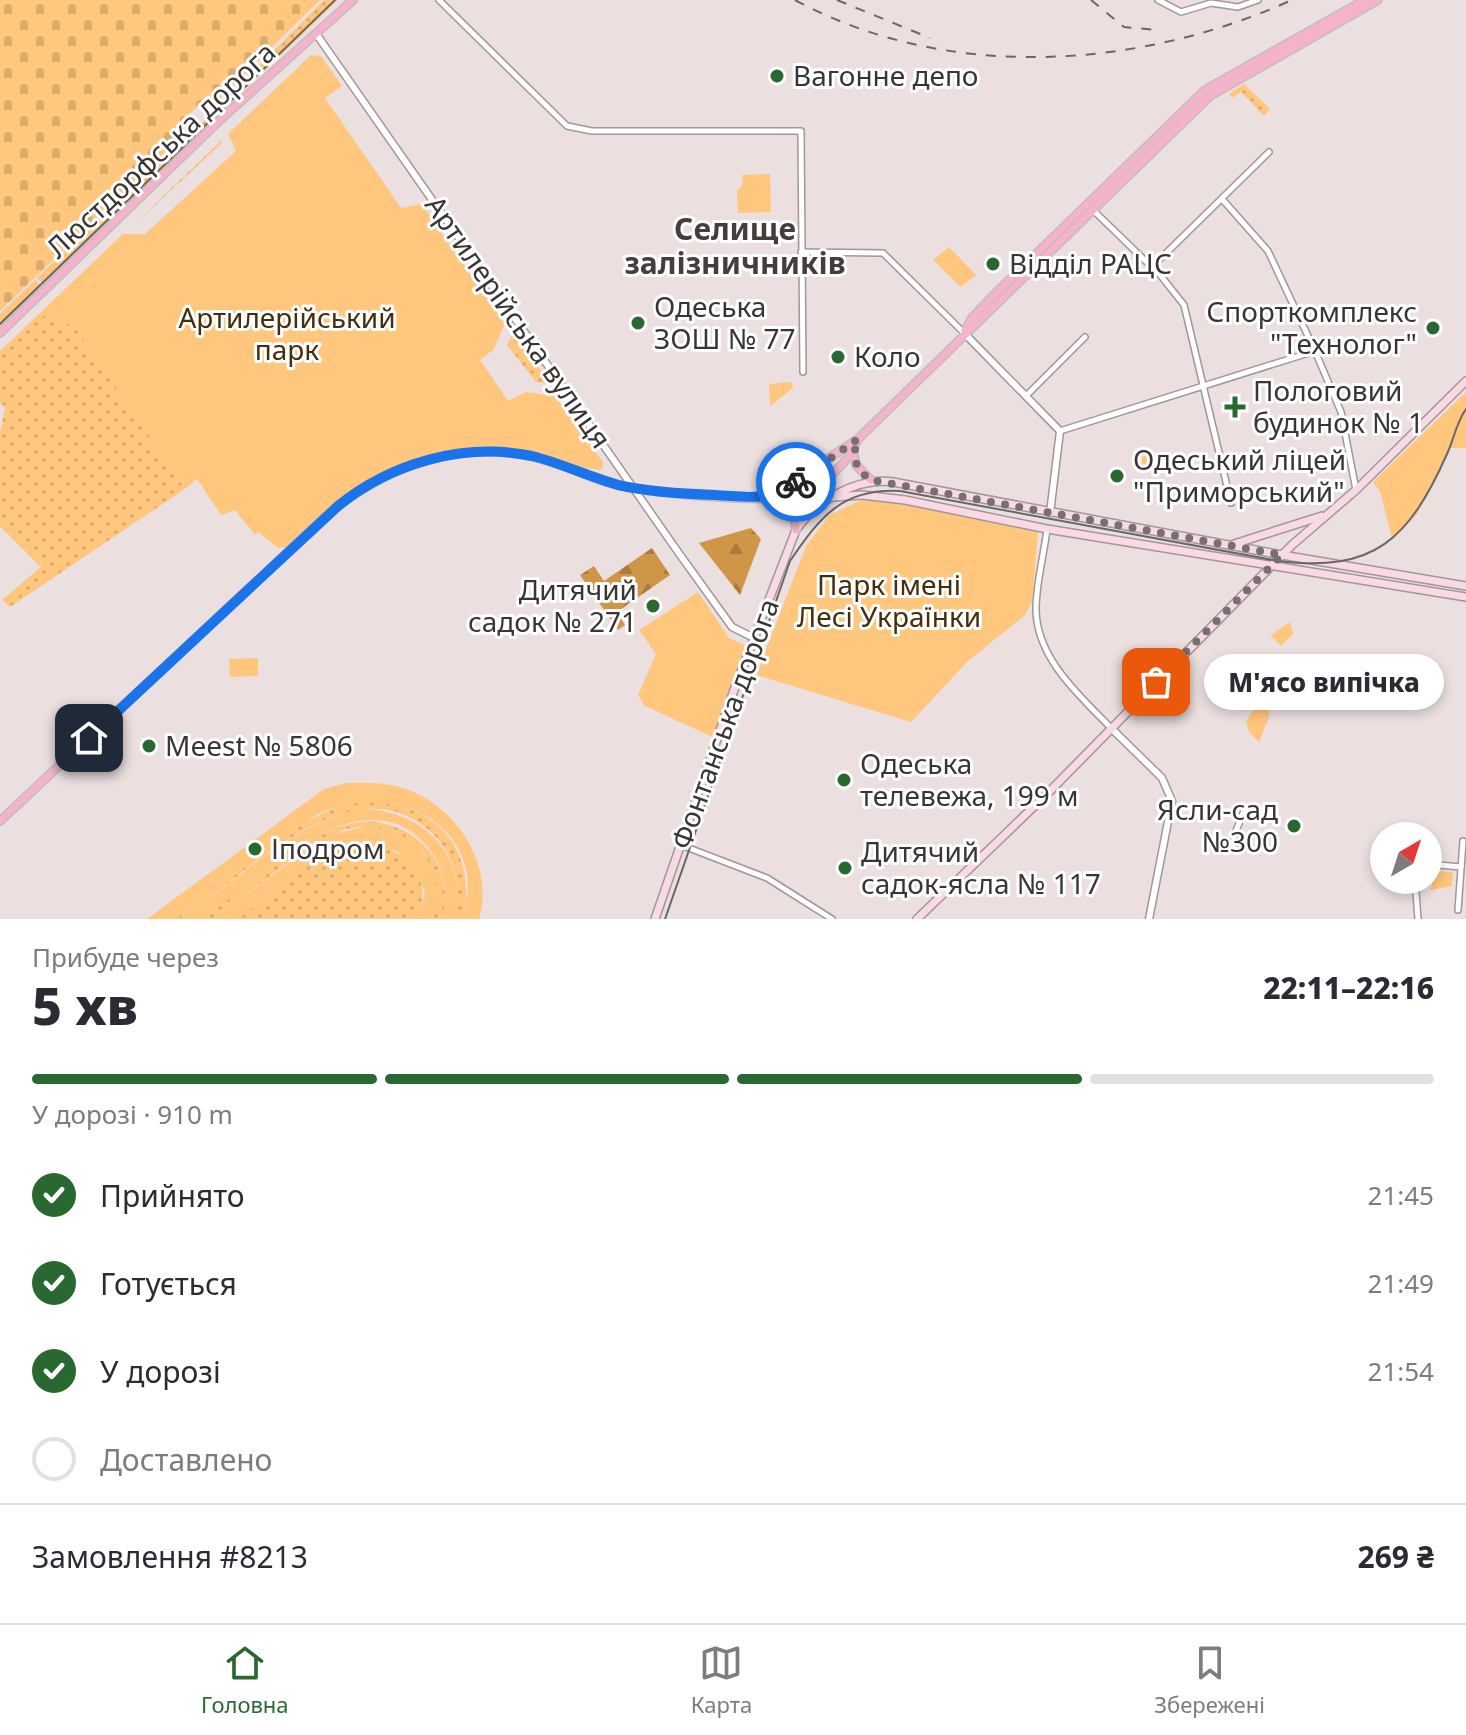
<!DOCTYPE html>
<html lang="uk">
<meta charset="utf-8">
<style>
body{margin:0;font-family:"Noto Sans",sans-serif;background:#f2f2f3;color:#2b2b33;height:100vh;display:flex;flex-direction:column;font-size:30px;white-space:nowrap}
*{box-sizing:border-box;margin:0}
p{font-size:26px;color:#7c7c81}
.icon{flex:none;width:44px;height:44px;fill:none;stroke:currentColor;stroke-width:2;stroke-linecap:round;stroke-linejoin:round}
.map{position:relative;height:919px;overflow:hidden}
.details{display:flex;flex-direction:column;background:#fff;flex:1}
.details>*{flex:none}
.needle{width:52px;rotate:39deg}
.fabs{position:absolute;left:1370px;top:822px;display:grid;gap:16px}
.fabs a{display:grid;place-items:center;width:72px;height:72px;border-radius:50%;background:#fff;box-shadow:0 4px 12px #0003;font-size:40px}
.pin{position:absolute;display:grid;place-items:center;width:68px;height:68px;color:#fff;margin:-34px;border-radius:16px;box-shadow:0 4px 12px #0006}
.courier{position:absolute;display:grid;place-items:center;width:80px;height:80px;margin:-40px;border:6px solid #1a73e8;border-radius:50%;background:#fff;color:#222;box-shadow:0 2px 10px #0007}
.bubble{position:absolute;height:56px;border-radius:28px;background:#fff;box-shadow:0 4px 12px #0003;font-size:26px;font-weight:800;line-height:56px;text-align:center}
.overview em{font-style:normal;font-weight:800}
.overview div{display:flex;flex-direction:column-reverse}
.overview{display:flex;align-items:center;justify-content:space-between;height:136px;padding:0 32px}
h1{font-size:52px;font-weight:800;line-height:60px}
.bar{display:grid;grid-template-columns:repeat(4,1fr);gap:12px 8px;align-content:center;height:96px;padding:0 32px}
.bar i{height:10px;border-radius:6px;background:#e1e1e2}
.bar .current{background:#296831}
.bar p{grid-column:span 4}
.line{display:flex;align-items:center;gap:20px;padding:0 32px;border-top:2px solid #e1e1e2}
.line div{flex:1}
ol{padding:0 32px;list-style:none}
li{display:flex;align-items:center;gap:24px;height:88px}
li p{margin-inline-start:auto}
li .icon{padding:8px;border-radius:50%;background:#296831;color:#fff;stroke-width:4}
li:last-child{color:#7c7c81}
li i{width:44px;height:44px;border:4px solid #e1e1e2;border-radius:50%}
.menu{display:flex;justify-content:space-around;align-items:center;height:112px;border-top:2px solid #e1e1e2;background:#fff;font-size:22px;color:#7c7c81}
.menu a{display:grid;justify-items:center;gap:4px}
.menu .current{color:#296831}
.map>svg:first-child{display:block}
.grass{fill:url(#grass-dots)}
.forest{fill:url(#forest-firs)}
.cemetery{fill:url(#cemetery-stones)}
.park{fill:#ffc67d}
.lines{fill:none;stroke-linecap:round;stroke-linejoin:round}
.minor-casing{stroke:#a19796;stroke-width:8}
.tertiary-casing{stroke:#a19796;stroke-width:9}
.secondary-casing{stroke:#a19796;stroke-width:10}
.primary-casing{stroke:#c0bebe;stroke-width:10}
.minor{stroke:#fff;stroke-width:5}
.tertiary{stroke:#fff;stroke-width:6}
.secondary{stroke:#f9d9e4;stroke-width:7}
.primary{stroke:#f4b3ca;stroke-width:7}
.tram{stroke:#6d6666;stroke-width:2}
.rail{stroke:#6d6666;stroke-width:2;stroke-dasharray:10 10;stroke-linecap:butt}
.done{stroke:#787070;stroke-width:8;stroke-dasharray:0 14.4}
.route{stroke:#1a73e8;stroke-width:10}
.poi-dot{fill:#296831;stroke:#fff;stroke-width:3}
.labels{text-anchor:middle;stroke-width:6;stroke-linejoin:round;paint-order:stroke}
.poi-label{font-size:28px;fill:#3a3535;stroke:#fff;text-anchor:start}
.street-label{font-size:28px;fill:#3a3535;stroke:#fff}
.park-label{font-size:28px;fill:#462e0c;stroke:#fff}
.neighbourhood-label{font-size:30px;font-weight:bold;fill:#453c3b;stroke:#fff}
</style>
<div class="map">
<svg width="1466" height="919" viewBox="0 0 1466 919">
<defs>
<pattern id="grass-dots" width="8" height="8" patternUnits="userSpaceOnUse" patternTransform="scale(2)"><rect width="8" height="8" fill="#ffc67d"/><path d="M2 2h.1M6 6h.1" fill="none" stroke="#dbab6d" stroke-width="1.8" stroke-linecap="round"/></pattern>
<pattern id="forest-firs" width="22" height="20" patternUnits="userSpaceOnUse" patternTransform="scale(2)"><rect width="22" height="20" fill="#d09648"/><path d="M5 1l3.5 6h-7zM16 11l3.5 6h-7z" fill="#aa7b3d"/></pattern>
<pattern id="cemetery-stones" width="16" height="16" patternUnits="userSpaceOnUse" patternTransform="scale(2)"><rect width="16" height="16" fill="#ffc67d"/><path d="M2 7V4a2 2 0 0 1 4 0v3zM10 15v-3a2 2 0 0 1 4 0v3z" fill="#dbab6d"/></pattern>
</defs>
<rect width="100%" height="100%" fill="#ebdfdf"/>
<!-- grass -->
<g class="grass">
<path d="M 324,0 L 338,0 L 194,139 L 187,138 Z"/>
<path d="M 1244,84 L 1270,109 L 1264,116 L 1241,92 L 1232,98 L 1229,94 Z"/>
<path d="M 222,140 L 221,144 L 130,228 Z"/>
<path d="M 183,142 L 185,147 L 43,284 L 37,278 L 167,152 L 139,184 Z"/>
<path d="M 35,280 L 41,286 L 0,326 L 0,314 Z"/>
<path d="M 39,314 L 74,326 L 185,489 L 10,607 L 2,600 L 41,567 L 0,526 L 0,432 L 5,408 L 0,403 L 0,351 Z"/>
<path d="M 512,335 L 517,336 L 550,384 L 536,382 L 507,345 Z"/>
<path d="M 358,801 C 431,799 479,845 463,919 L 455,919 C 462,888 456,857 433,834 C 356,758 245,873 184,919 L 176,919 C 228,880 297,814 358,801 Z"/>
<path d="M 371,821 C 422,827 455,867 442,919 L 433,919 L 438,888 L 425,853 L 369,826 L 345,829 L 311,845 L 213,919 L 204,919 C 254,881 306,825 371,821 Z"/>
<path d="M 368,842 C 410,852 432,875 418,919 L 238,919 L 324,854 Z"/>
</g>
<!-- forest -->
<g class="forest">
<path d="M 751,528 L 761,539 L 740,595 L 699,543 Z"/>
<path d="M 652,548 L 670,575 L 617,612 L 625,625 L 618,630 L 580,575 L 594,566 L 604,581 Z"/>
</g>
<!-- cemetery -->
<path class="cemetery" d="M 0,0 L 320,0 L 209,109 L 200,103 L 186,118 L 193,126 L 0,311 Z"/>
<!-- park -->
<g class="park">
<path d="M 311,55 L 321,56 L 342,86 L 325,98 L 401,208 L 422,204 L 505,324 L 493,350 L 480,360 L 508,401 L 526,392 L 555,396 L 603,462 L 602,470 C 578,470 536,451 507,448 C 419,439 349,490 290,547 L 278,548 L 258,532 L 255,535 L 235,510 L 221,515 L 197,479 L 185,489 L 74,326 L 39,314 L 123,234 L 145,234 L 236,151 L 228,134 Z"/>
<path d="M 770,174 L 771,212 L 738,213 L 737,190 L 743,184 L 742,175 Z"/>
<path d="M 949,247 L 976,275 L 961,287 L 933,260 Z"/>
<path d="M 792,382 L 793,388 L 770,406 L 769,384 Z"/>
<path d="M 1466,392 L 1466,448 L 1450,448 L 1417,514 L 1392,538 L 1380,491 L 1373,482 Z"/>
<path d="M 1143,454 L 1168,457 L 1167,470 L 1141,467 Z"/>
<path d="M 861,500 L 888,502 L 1027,527 L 1038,533 L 1032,602 L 1025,615 L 967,662 L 911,722 L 756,675 L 806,546 L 830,515 Z"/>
<path d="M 698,592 L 729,638 L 750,648 L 717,739 L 645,706 L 638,695 L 656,654 L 639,630 Z"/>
<path d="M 1290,622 L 1293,634 L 1281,646 L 1271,635 Z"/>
<path d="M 258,658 L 258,676 L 230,677 L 229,659 Z"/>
<path d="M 1259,700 L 1269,706 L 1269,717 L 1259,742 L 1249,732 L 1246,722 Z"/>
<path d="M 346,783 C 362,783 379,782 396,786 C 452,800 496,861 479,919 L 463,919 C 466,902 470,886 466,869 C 450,803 370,789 316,815 L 176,919 L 147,919 L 324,789 Z"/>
<path d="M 360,809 C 422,809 470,855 455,919 L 442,919 C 449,892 444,865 425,844 C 360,773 256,879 204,919 L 184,919 C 239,878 292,824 360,809 Z"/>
<path d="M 369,826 C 417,829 451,872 433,919 L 418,919 L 425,892 L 417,872 L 397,851 L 368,842 L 324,854 L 238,919 L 213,919 L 327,835 Z"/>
<path d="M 1435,871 L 1453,872 L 1452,886 L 1431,890 Z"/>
</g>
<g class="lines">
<defs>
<g id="minor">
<path d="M 439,0 L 567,126 L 592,131 L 801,131 L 803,372"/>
<path d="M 1158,0 L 1181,12 L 1211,3 L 1238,7 L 1258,0"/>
<path d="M 1222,199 L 1268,251 L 1315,351 L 1341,412 L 1356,490"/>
<path d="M 1093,210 L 1161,276 L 1184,305 L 1231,503"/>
<path d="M 801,252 L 883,253 L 964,333"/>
<path d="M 1152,267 L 1269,152"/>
<path d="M 1026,396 L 1085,337"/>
<path d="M 1060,431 L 1315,351"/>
<path d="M 1047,529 C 1044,555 1036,583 1036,609 C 1036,658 1080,696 1111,728"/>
<path d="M 681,845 L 767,878 L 832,919"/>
<path d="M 1234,851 L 1234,836 L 1245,808"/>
<path d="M 1428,864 L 1461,867"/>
<path d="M 1415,880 L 1418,919"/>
<path d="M 1458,910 L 1463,841"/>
</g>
<g id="tertiary">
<path d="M 317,35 L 678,552 L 732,627 L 756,639"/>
<path d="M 964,333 L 1060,431 L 1050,513"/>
<path d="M 1111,728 L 1162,778 L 1172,801 L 1149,919"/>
</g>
<g id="secondary">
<path d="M 792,500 L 862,495 L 905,500 L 1047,529 L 1466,597"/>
<path d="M 1234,544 L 1322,516"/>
<path d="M 655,919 L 734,690 L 796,530 C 816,500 858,477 893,482 L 1282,555 L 1466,586"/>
<path d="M 917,919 L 1049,792 L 1292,545 L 1356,490 L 1466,381"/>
</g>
<g id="primary">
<path d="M 965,331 L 972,318 L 997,292 L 1205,90 L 1365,0"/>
<path d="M 0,333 L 221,119 L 353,0"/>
<path d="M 853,450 L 856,465 L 871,480"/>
<path d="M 771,496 L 858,439 L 1210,96 L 1378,0"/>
<path d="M 771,499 L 785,507 L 794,520"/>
<path d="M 796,530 L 795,500 L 804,478"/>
<path d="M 0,821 L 323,519 C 374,473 441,445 512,453 C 548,457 581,474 616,484 C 650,493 766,504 797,495 C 822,487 849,463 858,439"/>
</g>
</defs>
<!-- minor casing -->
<use href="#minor" class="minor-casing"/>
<!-- tertiary casing -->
<use href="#tertiary" class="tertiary-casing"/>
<!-- secondary casing -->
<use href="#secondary" class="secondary-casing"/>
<!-- primary casing -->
<use href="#primary" class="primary-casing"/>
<!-- minor -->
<use href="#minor" class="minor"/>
<!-- tertiary -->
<use href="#tertiary" class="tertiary"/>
<!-- secondary -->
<use href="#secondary" class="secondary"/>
<!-- primary -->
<use href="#primary" class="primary"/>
<!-- tram -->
<g class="tram">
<path d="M 0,324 L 335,0"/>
<path d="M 665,919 L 790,561 C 820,517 842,488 900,491 L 1278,561 C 1375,573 1409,539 1447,454 C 1454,439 1456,423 1466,409"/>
</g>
<!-- rail -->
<g class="rail">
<path d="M 795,0 C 947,82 1137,70 1292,0"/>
<path d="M 837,0 L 930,38"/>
<path d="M 1091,0 L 1124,27 L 1158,30"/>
</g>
</g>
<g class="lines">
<!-- done -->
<path class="done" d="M 796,482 L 858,439 C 851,457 855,469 871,480 L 1282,555 L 1156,682"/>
<!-- route -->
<path class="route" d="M 89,738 L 338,506 C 391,463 464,442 532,456 C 561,463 589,477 618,485 C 650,492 683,494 715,495 C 753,497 762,502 796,482"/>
</g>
<!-- markers -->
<g class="poi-dot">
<circle cx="777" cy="76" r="8"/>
<circle cx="993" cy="264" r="8"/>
<circle cx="638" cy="323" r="8"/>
<circle cx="1433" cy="328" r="8"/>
<circle cx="838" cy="357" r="8"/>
<path d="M1231 395h8v8h8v8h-8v8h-8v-8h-8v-8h8z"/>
<circle cx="1117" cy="476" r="8"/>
<circle cx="653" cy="606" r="8"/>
<circle cx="149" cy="746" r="8"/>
<circle cx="844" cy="780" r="8"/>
<circle cx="1294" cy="826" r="8"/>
<circle cx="255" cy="849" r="8"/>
<circle cx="845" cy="868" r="8"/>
</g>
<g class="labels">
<!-- poi labels -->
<g class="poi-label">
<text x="793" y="86">Вагонне депо</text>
<text x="1009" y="274">Відділ РАЦС</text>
<text x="654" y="317">Одеська<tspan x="654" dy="32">ЗОШ № 77</tspan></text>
<text x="1417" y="322" text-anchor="end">Спорткомплекс<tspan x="1417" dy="32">"Технолог"</tspan></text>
<text x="854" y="367">Коло</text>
<text x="1253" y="401">Пологовий<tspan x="1253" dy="32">будинок № 1</tspan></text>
<text x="1133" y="470">Одеський ліцей<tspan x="1133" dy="32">"Приморський"</tspan></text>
<text x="637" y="600" text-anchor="end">Дитячий<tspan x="637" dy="32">садок № 271</tspan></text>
<text x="165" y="756">Meest № 5806</text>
<text x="860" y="774">Одеська<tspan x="860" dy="32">телевежа, 199 м</tspan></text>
<text x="1278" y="820" text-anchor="end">Ясли-сад<tspan x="1278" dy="32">№300</tspan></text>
<text x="271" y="859">Іподром</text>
<text x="861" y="862">Дитячий<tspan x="861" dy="32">садок-ясла № 117</tspan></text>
</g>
<!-- street labels -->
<g class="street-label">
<text transform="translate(161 150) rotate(-43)" y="10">Люстдорфська дорога</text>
<text transform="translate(518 322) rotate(55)" y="10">Артилерійська вулиця</text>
<text transform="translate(725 724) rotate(-70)" y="10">Фонтанська дорога</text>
</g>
<!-- park labels -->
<g class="park-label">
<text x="287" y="328">Артилерійський<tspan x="287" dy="32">парк</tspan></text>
<text x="889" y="595">Парк імені<tspan x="889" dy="32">Лесі Українки</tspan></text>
</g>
<!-- neighbourhood labels -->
<g class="neighbourhood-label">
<text x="735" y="240">Селище<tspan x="735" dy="34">залізничників</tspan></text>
</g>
</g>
</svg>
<div class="fabs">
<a><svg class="needle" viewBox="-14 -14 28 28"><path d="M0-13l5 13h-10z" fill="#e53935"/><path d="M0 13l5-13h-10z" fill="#7c7c81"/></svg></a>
</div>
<div class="pin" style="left:1156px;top:682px;background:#ea580c"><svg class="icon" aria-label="bag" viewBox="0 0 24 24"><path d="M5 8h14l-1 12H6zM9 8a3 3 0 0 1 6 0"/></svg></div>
<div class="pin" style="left:89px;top:738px;background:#1f2937"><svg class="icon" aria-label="home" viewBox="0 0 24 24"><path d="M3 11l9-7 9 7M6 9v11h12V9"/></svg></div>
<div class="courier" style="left:796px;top:482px"><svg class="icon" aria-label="bike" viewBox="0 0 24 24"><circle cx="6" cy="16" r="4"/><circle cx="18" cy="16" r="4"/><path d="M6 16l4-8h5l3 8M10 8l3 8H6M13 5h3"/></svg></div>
<div class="bubble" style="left:1204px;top:654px;width:240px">М'ясо випічка</div>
</div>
<section class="details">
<div class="overview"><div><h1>5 хв</h1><p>Прибуде через</p></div><em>22:11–22:16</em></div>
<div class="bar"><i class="current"></i><i class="current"></i><i class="current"></i><i></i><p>У дорозі · 910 m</p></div>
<ol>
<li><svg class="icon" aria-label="check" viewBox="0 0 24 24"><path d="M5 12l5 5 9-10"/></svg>Прийнято<p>21:45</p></li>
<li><svg class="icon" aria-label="check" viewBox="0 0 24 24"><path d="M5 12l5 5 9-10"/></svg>Готується<p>21:49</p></li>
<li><svg class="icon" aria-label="check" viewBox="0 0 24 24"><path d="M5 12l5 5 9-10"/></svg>У дорозі<p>21:54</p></li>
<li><i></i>Доставлено</li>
</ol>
<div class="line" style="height:104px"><div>Замовлення #8213</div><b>269 ₴</b></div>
</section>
<nav class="menu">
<a class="current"><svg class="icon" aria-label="home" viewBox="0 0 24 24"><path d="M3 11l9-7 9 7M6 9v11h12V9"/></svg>Головна</a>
<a><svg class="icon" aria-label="map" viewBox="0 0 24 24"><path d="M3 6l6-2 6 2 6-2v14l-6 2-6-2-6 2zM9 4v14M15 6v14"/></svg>Карта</a>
<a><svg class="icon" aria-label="saved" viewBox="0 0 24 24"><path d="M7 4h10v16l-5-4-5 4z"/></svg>Збережені</a>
</nav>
